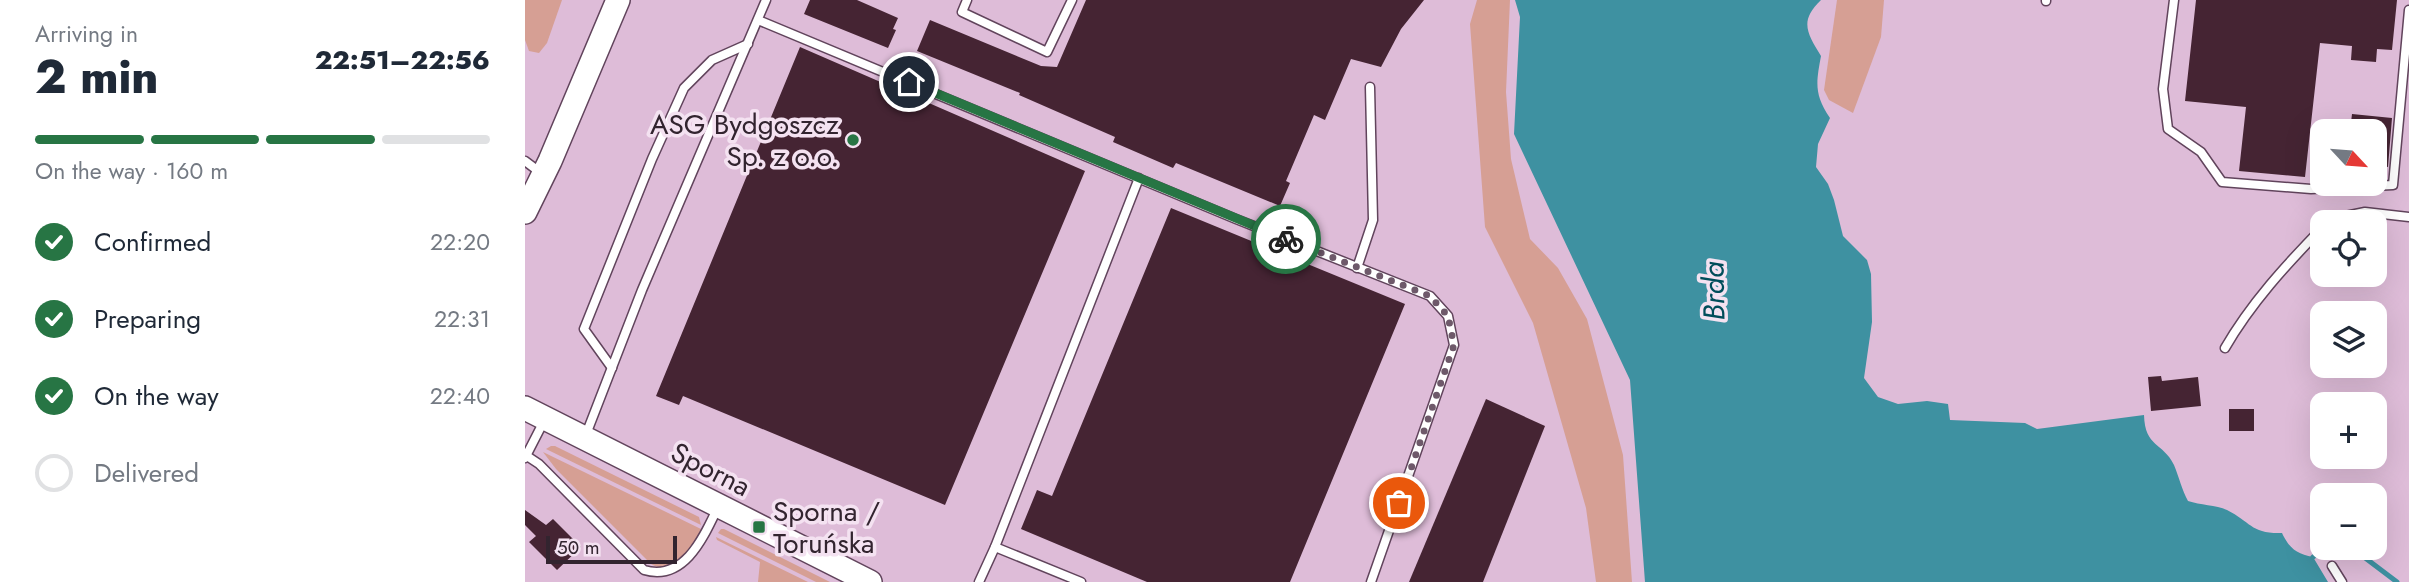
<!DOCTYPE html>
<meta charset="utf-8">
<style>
body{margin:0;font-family:Jost,sans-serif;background:#f6f6f7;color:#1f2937;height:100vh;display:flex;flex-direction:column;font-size:26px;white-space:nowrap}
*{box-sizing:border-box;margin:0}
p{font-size:23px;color:#747a83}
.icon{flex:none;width:38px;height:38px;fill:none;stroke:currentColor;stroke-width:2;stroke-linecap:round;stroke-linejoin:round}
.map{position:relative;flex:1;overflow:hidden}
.drawer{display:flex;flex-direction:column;background:#fff;width:525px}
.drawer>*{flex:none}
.needle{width:46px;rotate:116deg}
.fabs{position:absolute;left:1785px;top:119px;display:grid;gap:14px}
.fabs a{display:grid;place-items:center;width:77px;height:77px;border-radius:14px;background:#fff;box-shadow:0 7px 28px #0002;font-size:35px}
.scale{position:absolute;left:21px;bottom:18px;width:131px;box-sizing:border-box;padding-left:7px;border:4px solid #32242f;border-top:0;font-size:19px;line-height:24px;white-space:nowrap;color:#32242f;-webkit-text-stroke:5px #f4e2f1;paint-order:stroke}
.pin{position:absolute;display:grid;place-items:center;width:60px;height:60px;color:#fff;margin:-30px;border:4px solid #fff;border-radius:50%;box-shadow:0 2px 7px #0007}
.courier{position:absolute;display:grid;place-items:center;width:70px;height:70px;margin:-35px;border:5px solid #277544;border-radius:50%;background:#fff;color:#222;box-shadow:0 2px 9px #0007}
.overview em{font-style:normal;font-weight:800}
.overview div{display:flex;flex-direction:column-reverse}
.overview{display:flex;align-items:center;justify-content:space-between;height:119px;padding:0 35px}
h1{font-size:46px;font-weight:800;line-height:52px}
.bar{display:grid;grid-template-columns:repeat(4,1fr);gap:10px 7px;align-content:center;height:84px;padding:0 35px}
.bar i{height:9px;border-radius:5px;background:#e0e1e3}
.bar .active{background:#277544}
.bar p{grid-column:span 4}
ol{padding:0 35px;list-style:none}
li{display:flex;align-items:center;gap:21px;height:77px}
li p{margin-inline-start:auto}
li .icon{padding:7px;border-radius:50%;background:#277544;color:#fff;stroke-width:4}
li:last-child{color:#747a83}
li i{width:38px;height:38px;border:4px solid #e0e1e3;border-radius:50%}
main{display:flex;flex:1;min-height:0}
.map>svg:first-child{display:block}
.green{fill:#d69f94}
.water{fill:#3e91a1}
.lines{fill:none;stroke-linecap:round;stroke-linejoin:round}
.stream{stroke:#3e91a1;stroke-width:5}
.building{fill:#452433}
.lane-casing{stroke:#61445c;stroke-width:11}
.secondary-casing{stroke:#61445c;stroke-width:26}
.lane{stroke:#fff;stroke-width:8}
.secondary{stroke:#fff;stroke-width:23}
.done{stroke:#6e596a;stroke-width:7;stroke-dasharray:0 12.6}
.route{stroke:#277544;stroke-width:9}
.poi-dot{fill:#277544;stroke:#f4e2f1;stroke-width:2.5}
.labels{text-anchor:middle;stroke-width:7;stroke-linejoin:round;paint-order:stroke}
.poi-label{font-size:28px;fill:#32242f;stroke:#f4e2f1;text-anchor:end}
.street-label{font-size:28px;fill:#32242f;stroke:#f4e2f1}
.water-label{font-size:30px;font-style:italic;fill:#004d5a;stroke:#f4e2f1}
</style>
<main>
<section class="drawer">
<div class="overview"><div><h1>2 min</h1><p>Arriving in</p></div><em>22:51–22:56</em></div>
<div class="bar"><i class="active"></i><i class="active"></i><i class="active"></i><i></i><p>On the way · 160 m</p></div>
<ol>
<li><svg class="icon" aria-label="check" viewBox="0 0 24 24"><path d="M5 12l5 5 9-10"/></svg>Confirmed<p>22:20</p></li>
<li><svg class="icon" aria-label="check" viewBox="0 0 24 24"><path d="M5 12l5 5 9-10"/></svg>Preparing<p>22:31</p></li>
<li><svg class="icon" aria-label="check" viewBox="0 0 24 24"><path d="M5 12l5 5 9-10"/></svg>On the way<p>22:40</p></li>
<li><i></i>Delivered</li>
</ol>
</section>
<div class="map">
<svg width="1884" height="582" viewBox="0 0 1884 582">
<rect width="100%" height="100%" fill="#debcd8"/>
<!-- green -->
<g class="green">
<path d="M 0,0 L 37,0 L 22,43 L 14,53 L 4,51 L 0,40 Z"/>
<path d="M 952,0 L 985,0 L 981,92 L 986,159 L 1005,239 L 1033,268 L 1062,319 L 1098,455 L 1107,582 L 1071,582 L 1061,508 L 1008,323 L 960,227 L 945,24 Z"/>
<path d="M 1312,0 L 1359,0 L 1356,37 L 1328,113 L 1304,100 L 1299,90 Z"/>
<path d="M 26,446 L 30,446 L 174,517 L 176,525 L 21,449 Z"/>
<path d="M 18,452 L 176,529 C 167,548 152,579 126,564 L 31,469 Z"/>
<path d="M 196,529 L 199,529 L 305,582 L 291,582 L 193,533 Z"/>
<path d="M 191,537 L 283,582 L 233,582 L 235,562 L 192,540 Z"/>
</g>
<!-- water -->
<path class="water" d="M 990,0 L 1296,0 C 1274,21 1282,33 1296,56 C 1291,83 1289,94 1305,118 L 1293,144 L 1291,167 L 1303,184 L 1309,200 L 1318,236 L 1342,260 L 1346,274 L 1347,322 L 1339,378 L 1353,397 L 1373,404 L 1402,401 L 1423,404 L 1425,420 L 1500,423 L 1512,429 L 1619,415 C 1620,448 1638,442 1649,465 C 1654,477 1657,490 1663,501 C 1675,505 1691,505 1702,510 C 1726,522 1726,534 1757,533 C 1764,548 1772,554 1788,557 L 1803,582 L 1120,582 L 1105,380 L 989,134 L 995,17 Z"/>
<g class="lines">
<!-- stream -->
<g class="stream">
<path d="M 1827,548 L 1872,582"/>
<path d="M 1788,557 L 1801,548"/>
</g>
</g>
<!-- building -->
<g class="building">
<path d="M 285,0 L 332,0 L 373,18 L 368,29 L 371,30 L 363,48 L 279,14 Z"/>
<path d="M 561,0 L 899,0 L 876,29 L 856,67 L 826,59 L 800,120 L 789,115 L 761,181 L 765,183 L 755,206 L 651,163 L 648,168 L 588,142 L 590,137 L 494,95 L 495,93 L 392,51 L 405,20 L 516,66 L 532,67 Z"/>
<path d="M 1671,0 L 1872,0 L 1867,50 L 1852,49 L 1851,62 L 1826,60 L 1827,46 L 1795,43 L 1780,177 L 1714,171 L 1721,107 L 1660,101 Z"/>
<path d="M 275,47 L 560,171 L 420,505 L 158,396 L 154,405 L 131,396 Z"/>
<path d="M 1827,114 L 1867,118 L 1863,167 L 1850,165 L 1850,131 L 1825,131 Z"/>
<path d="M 646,208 L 880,304 L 765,582 L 622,582 L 496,529 L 512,490 L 527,496 Z"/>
<path d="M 1636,376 L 1637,381 L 1673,377 L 1676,406 L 1626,411 L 1623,377 Z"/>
<path d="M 961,399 L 1020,426 L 958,582 L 884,582 Z"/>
<rect x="1704" y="409" width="25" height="22"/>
<path d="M 0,510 L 21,525 L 28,519 L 56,547 L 32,570 L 4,542 L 11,536 L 0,525 Z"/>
</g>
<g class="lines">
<defs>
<g id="lane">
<path d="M 442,0 L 437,12 L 522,52 L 547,0"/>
<path d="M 1649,0 L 1638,89 L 1643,129 L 1676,152 L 1697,182 L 1786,189 L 1868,185 L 1884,10"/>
<path d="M 1521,1 L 1521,0"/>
<path d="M 233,20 L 711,219 L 905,296 L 923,316 L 929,345 L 846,582"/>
<path d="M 0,161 L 16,173"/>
<path d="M 1803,222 L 1806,219 L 1840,212 L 1884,217"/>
<path d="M 832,268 L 848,220 L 845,87"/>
<path d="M 1700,348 C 1726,303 1761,265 1797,228"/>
<path d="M 87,368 L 59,329 L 127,159 L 159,88 L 187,60 L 223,44"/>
<path d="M 60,437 L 117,290 L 241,0"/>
<path d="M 2,456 L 14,464 L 119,570 C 160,582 179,536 193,507"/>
<path d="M 0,458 L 19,421"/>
<path d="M 470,547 L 556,582"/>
<path d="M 1807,566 L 1817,582"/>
<path d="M 454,582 L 470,547 L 614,178"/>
</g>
<g id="secondary">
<path d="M 0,212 L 25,161 L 93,0"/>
<path d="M 0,408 L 345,582"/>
</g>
</defs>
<!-- lane casing -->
<use href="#lane" class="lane-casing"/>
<!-- secondary casing -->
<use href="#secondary" class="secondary-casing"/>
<!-- lane -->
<use href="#lane" class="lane"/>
<!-- secondary -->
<use href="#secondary" class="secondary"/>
</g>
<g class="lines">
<!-- done -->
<path class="done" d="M 761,239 L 905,296 L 923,316 L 929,345 L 874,503"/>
<!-- route -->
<path class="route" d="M 384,82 L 761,239"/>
</g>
<!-- markers -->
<g class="poi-dot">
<circle cx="328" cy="140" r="7"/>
<rect x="227" y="520" width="14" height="14" rx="3.5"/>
</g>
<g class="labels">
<!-- poi labels -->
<g class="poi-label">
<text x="314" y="134">ASG Bydgoszcz<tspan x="314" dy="32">Sp. z o.o.</tspan></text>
<text x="248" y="521" text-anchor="start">Sporna /<tspan x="248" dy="32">Toruńska</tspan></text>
</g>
<!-- street labels -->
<g class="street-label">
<text transform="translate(186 469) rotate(27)" y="10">Sporna</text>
</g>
<!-- water labels -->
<g class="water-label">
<text transform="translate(1189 291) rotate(-91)" y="10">Brda</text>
</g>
</g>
</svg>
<div class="fabs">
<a><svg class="needle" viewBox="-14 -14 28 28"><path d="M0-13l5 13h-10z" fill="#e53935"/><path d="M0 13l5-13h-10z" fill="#747a83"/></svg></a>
<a><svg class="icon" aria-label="locate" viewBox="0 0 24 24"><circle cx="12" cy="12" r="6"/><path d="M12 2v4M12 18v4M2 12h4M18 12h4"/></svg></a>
<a><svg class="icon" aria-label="layers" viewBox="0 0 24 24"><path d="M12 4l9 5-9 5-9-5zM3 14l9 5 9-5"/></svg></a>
<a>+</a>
<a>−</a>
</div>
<div class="scale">50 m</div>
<div class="pin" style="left:874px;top:503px;background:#ea580c"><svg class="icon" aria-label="bag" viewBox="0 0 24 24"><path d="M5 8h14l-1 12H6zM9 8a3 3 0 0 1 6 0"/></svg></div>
<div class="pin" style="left:384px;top:82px;background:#1f2937"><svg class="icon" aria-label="home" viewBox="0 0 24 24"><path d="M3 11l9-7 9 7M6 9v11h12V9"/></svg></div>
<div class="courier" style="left:761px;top:239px"><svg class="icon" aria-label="bike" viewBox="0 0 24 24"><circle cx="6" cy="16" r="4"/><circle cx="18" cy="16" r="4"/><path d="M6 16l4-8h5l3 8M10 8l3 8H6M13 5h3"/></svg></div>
</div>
</main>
